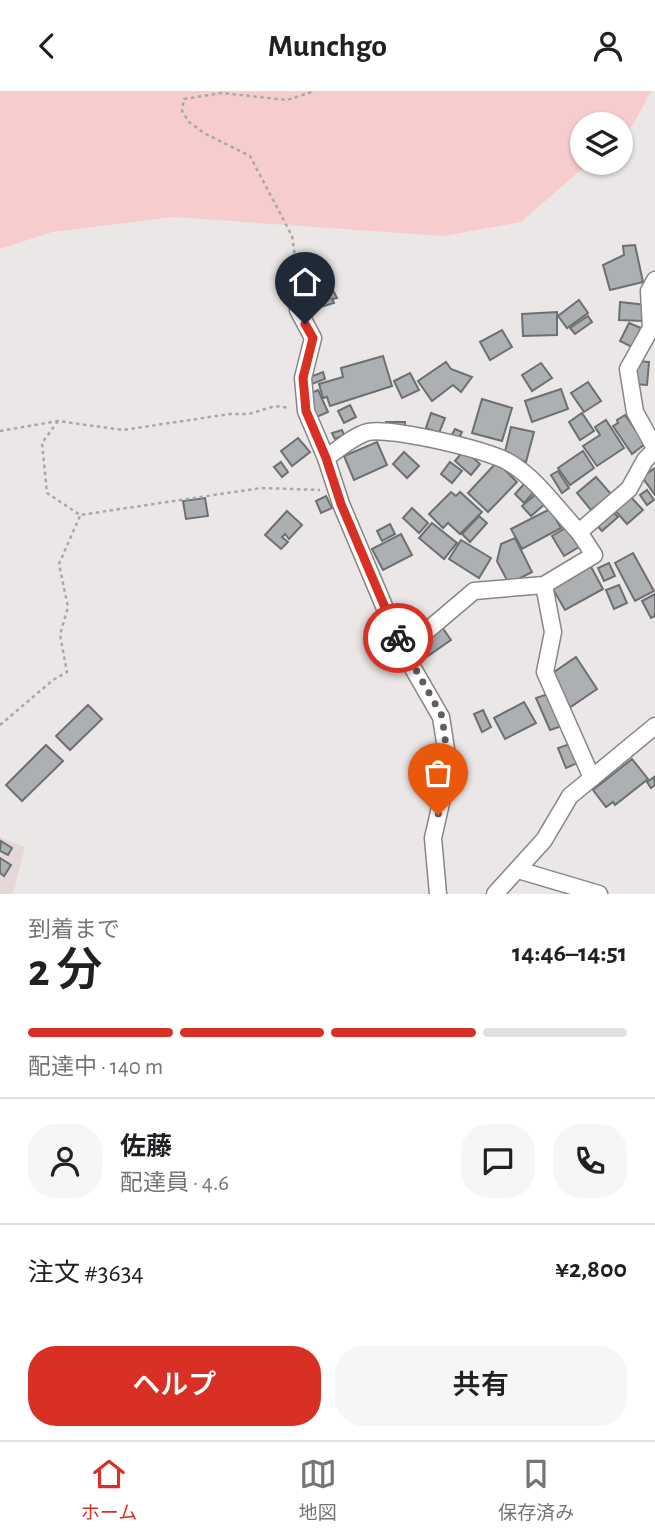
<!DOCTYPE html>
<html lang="ja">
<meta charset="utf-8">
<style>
body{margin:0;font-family:"Alegreya Sans","Noto Sans JP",sans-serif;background:#f6f6f6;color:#202124;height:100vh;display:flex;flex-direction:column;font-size:26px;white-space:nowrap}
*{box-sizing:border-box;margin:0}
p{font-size:23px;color:#757577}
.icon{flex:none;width:38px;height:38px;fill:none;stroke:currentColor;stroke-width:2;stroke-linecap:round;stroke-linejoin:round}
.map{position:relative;height:803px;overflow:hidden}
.panel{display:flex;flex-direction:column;background:#fff;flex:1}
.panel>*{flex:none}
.buttons{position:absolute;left:570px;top:21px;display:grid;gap:14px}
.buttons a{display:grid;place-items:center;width:63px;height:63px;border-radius:50%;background:#fff;box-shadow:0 2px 5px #0004;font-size:35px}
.pin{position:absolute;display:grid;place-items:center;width:60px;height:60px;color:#fff;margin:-72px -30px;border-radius:50% 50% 50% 0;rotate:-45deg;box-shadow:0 0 7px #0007}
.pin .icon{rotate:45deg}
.courier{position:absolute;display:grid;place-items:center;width:70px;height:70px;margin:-35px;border:5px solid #d93025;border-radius:50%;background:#fff;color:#222;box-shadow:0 2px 9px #0007}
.head em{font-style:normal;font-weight:600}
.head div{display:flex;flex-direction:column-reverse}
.head{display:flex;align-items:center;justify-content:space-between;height:119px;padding:0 28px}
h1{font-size:46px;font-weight:600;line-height:52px}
.bar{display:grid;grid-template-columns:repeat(4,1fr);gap:10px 7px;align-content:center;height:84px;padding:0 28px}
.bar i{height:9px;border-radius:5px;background:#e0e0e0}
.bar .active{background:#d93025}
.bar p{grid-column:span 4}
.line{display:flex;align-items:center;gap:18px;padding:0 28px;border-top:2px solid #e0e0e0}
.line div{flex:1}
.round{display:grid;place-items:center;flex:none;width:74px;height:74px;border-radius:28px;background:#f6f6f6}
.button{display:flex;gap:14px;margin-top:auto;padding:14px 28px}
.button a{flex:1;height:80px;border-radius:28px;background:#d93025;color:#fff;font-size:28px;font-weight:600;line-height:80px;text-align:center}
.button a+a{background:#f6f6f6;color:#202124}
header{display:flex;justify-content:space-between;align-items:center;height:91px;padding:0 28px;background:#fff;font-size:32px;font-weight:600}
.tabs{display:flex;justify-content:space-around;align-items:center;height:98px;border-top:2px solid #e0e0e0;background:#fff;font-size:19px;color:#757577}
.tabs a{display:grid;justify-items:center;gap:4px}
.tabs .active{color:#d93025}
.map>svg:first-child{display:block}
.built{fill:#e6d8d8}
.green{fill:#f7cccc}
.building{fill:#adb0b2;stroke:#6d6f71;stroke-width:2}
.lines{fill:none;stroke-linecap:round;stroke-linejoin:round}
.minor-casing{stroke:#898585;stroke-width:19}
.path{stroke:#aba7a7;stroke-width:2.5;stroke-dasharray:3.5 3.5;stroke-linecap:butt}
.minor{stroke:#fff;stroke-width:16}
.done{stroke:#615e5e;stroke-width:7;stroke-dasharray:0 12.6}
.route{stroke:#d93025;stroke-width:9}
</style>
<header><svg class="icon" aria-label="back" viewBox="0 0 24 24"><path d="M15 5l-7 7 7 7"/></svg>Munchgo<svg class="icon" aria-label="person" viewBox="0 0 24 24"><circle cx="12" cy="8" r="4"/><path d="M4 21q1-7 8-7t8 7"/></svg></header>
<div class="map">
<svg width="655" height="803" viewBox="0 0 655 803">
<rect width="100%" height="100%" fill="#ebe7e7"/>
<!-- built -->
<path class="built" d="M 0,746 L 25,756 L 13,803 L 0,803 Z"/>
<!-- green -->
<path class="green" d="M 0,0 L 651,0 L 633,34 L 621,44 L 621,33 L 583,33 L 583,72 L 589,72 L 521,131 L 443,145 L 174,126 L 52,141 L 0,158 Z"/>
<!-- building -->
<g class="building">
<path d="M 635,154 L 643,191 L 610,199 L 603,174 L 624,164 L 623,155 Z"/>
<path d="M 327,188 L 337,207 L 332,208 L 334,212 L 314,218 L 313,213 L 306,215 L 302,206 L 306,203 L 304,196 Z"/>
<path d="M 579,209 L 588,222 L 567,237 L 558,225 Z"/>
<path d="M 620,211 L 646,214 L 644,230 L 619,229 Z"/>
<path d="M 557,221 L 557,244 L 523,245 L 522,223 Z"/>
<path d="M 588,225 L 592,231 L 575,243 L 570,237 Z"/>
<path d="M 629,232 L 641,237 L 632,256 L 620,250 Z"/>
<path d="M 502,239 L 512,256 L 490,269 L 480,251 Z"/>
<path d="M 383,265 L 392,295 L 330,315 L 327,306 L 323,307 L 319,293 L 343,286 L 341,277 Z"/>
<path d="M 635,270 L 649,271 L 647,294 L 634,293 Z"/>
<path d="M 446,271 L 451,278 L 472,286 L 461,301 L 453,294 L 432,310 L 418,290 Z"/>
<path d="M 541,272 L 552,287 L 532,300 L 522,284 Z"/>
<path d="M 323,281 L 325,288 L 312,293 L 310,286 Z"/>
<path d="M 410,282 L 419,299 L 402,307 L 394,290 Z"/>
<path d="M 588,291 L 601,310 L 584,321 L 571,302 Z"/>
<path d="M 561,298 L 568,318 L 532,331 L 525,310 Z"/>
<path d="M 318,299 L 328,321 L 314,327 L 309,303 Z"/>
<path d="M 482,308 L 512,317 L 502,350 L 472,342 Z"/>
<path d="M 350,314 L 356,326 L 344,332 L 338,320 Z"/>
<path d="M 431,322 L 445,327 L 439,342 L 426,337 Z"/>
<path d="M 582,322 L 594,340 L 580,349 L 569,331 Z"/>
<path d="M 625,324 L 645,353 L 632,363 L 613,335 L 618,332 L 617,329 Z"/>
<path d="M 606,329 L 624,357 L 597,375 L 583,355 L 600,344 L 595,336 Z"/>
<rect x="386" y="331" width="19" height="4"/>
<path d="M 511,336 L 534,341 L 526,371 L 504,365 Z"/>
<path d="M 455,338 L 462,341 L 458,350 L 450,347 Z"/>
<path d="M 342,339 L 344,344 L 335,348 L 332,342 Z"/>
<path d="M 298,347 L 310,361 L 292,375 L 281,360 Z"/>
<path d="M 377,351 L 387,374 L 354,389 L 344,365 Z"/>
<path d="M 464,359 L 480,373 L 471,384 L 455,370 Z"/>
<path d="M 583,360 L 594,377 L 570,394 L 558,377 Z"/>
<path d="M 404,361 L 419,375 L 407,387 L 393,373 Z"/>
<path d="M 281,371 L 288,381 L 282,386 L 274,376 Z"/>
<path d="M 450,371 L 462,380 L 452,392 L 441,383 Z"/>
<path d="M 497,371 L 517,391 L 488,421 L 468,402 Z"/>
<path d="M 655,377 L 655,404 L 642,386 Z"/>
<path d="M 558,380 L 569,397 L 562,402 L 551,384 Z"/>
<path d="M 596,386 L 611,403 L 591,419 L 577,402 Z"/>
<path d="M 525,392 L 534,401 L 524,412 L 515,403 Z"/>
<path d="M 647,399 L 654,409 L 647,414 L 640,404 Z"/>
<path d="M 451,401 L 456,405 L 460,401 L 482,421 L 460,443 L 448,432 L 443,437 L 429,423 Z"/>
<path d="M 627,402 L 643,419 L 627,433 L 612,416 Z"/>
<path d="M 536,403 L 545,413 L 531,425 L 522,415 Z"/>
<path d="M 326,405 L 332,417 L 321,422 L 316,410 Z"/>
<path d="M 205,407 L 208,425 L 186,428 L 183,410 Z"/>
<path d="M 412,417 L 428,432 L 419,442 L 403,427 Z"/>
<path d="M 609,417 L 618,426 L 602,440 L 594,431 Z"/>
<path d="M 550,418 L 561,437 L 522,458 L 511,438 Z"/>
<path d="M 287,420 L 302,434 L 289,448 L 285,443 L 282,446 L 288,451 L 281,458 L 265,444 Z"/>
<path d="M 479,425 L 487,432 L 470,451 L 462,443 Z"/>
<path d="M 432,432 L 457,452 L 444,468 L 419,447 Z"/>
<path d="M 390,433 L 395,443 L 382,450 L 377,440 Z"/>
<path d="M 567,436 L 579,456 L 564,465 L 552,445 Z"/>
<path d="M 401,443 L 412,464 L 383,479 L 372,458 Z"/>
<path d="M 515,447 L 532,481 L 509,493 L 497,470 L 501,453 Z"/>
<path d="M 461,449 L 491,467 L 479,487 L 449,468 Z"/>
<path d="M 633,462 L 654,500 L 635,510 L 615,472 Z"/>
<path d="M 589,472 L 603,498 L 565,519 L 550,493 Z"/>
<path d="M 609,472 L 615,485 L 604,490 L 598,477 Z"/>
<path d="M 619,494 L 627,512 L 614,518 L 606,499 Z"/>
<path d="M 655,503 L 655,525 L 651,527 L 642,510 Z"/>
<path d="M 442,536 L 451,549 L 422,569 L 413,556 Z"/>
<path d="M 576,566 L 597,598 L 569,617 L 547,586 Z"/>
<path d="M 548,603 L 562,635 L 550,639 L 536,607 Z"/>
<path d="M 524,611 L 536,632 L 505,648 L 494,627 Z"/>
<path d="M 88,614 L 102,628 L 70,659 L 56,645 Z"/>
<path d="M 483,619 L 491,636 L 482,641 L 474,623 Z"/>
<path d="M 573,652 L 580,671 L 566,677 L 558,657 Z"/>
<path d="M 46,654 L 63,670 L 22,710 L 6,694 Z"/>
<path d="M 632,668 L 648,688 L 615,714 L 613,711 L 606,716 L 593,699 Z"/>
<path d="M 654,686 L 655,694 L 651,697 L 647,691 Z"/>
<path d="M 1,750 L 12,757 L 8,764 L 0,760 Z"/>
<path d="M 0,767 L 11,774 L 4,785 L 0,782 Z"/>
</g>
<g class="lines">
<defs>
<g id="minor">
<path d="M 655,189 L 649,200 L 651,237 L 628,278 L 635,321 L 655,357"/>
<path d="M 298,219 L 313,247 L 303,287 L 306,320 L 326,367 L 341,413 L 403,560 L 441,626 L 449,677 L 433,747 L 438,803"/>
<path d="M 326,367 C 338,359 353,345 368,341 C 390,336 490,359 510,372 C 537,388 557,418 579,441"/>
<path d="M 544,494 L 553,541 L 545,581 L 592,687"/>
<path d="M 403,560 L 474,500 L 544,494 L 594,464 L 579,441 L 629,398 L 645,369 L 655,359"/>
<path d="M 518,779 L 599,803"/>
<path d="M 495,803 L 544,749 L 570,705 L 655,635"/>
</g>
</defs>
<!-- minor casing -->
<use href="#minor" class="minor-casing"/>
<!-- path -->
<g class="path">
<path d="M 298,204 L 298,186 L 292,145 L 250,65 L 204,42 L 189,31 L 182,20 L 184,8 L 222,2 L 287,9 L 315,0"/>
<path d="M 58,330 L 42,352 L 47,402 L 80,424 L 261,397 L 320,399"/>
<path d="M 0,340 L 58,330 L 123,339 L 230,323 L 249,323 L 275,315 L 290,317"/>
<path d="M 0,634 L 53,589 L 67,581 L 60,544 L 68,516 L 59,473 L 80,425"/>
</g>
<!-- minor -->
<use href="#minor" class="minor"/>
</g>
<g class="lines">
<!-- done -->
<path class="done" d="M 398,547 L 442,625 L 449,677 L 438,724"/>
<!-- route -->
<path class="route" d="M 305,233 L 313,247 L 303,287 L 306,320 L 326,367 L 341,413 L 398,547"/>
</g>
</svg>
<div class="buttons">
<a><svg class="icon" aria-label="layers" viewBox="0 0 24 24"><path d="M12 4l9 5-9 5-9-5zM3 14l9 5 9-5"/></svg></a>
</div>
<div class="pin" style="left:438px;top:724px;background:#ea580c"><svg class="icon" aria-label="bag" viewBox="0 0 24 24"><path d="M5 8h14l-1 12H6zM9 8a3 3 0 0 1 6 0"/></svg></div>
<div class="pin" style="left:305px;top:233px;background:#1f2937"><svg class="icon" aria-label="home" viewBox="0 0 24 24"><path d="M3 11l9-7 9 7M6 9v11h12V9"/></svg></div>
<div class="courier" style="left:398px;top:547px"><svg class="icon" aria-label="bike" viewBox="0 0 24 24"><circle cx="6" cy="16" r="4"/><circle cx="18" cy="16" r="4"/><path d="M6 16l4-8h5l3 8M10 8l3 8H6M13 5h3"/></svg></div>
</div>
<section class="panel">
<div class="head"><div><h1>2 分</h1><p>到着まで</p></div><em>14:46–14:51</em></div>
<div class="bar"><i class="active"></i><i class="active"></i><i class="active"></i><i></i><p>配達中 · 140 m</p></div>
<div class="line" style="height:126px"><a class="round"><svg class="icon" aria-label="person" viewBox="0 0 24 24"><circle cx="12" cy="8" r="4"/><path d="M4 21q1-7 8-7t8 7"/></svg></a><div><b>佐藤</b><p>配達員 · 4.6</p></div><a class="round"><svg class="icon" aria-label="chat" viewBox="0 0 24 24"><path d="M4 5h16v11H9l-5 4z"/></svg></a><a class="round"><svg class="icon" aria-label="phone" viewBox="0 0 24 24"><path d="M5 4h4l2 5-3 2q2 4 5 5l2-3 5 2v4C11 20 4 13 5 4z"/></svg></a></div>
<div class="line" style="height:91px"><div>注文 #3634</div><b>¥2,800</b></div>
<div class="button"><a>ヘルプ</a><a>共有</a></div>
</section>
<nav class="tabs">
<a class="active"><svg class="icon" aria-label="home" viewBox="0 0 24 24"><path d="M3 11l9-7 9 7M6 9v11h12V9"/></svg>ホーム</a>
<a><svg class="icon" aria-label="map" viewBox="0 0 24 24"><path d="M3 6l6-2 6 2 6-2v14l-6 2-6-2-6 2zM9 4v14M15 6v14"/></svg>地図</a>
<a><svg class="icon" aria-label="saved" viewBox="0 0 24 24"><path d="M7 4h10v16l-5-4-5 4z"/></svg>保存済み</a>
</nav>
